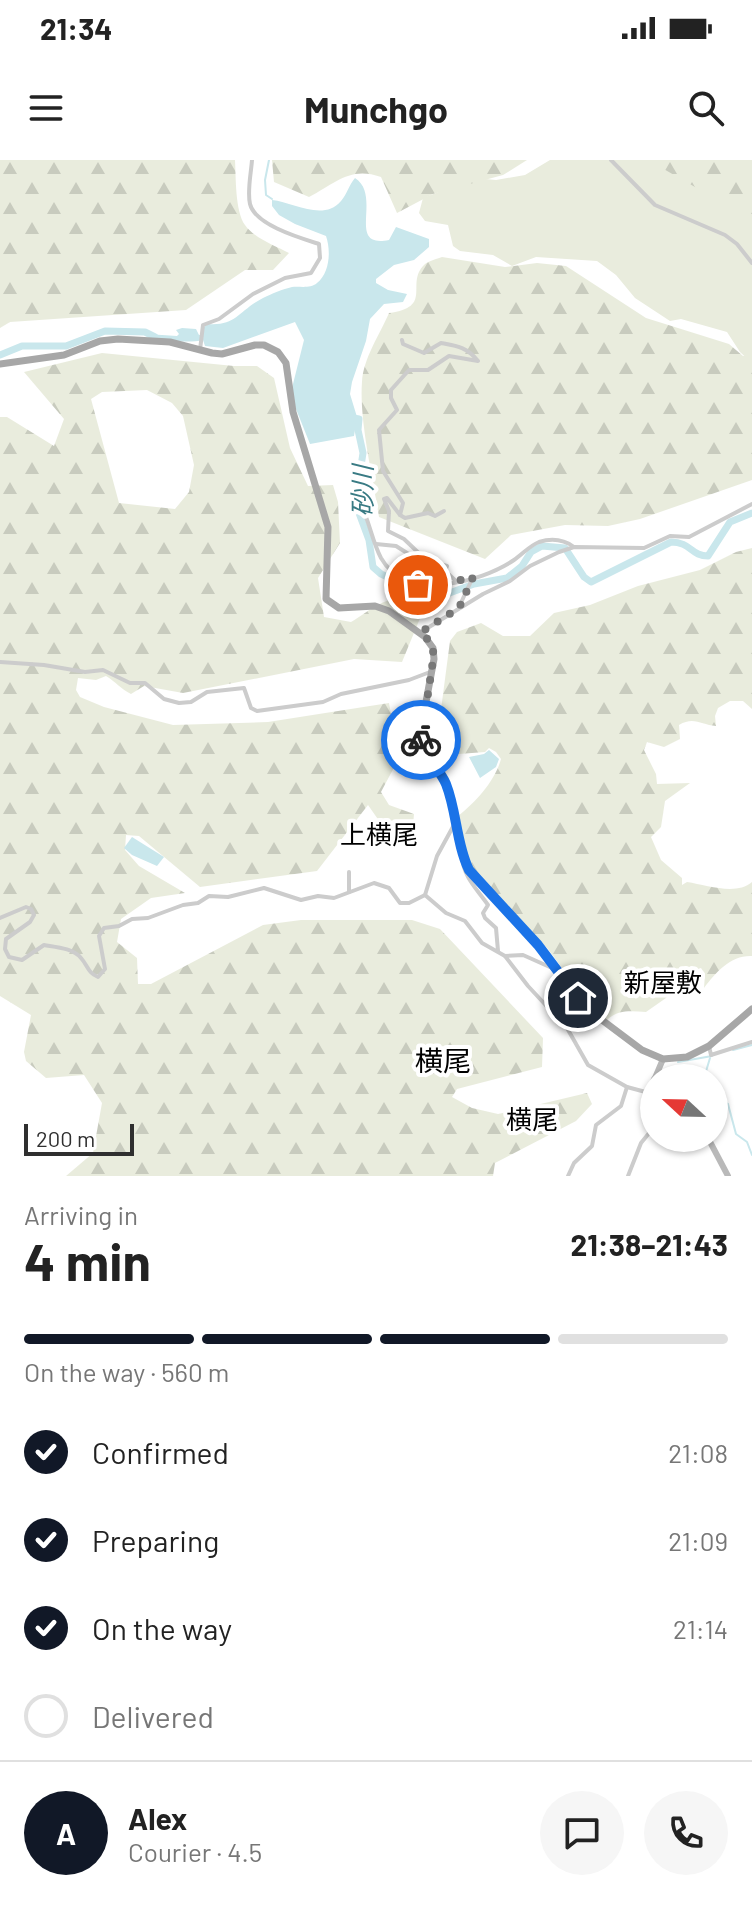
<!DOCTYPE html>
<meta charset="utf-8">
<style>
body{margin:0;font-family:Barlow,"Noto Sans JP",sans-serif;background:#f6f6f6;color:#222;height:100vh;display:flex;flex-direction:column;font-size:30px;white-space:nowrap}
*{box-sizing:border-box;margin:0}
p{font-size:26px;color:#767676}
.icon{flex:none;width:44px;height:44px;fill:none;stroke:currentColor;stroke-width:2;stroke-linecap:round;stroke-linejoin:round}
.map{position:relative;height:1016px;overflow:hidden}
.side{display:flex;flex-direction:column;background:#fff;flex:1}
.side>*{flex:none}
.needle{width:52px;rotate:292deg}
.buttons{position:absolute;left:640px;top:904px;display:grid;gap:16px}
.buttons a{display:grid;place-items:center;width:88px;height:88px;border-radius:50%;background:#fff;box-shadow:0 2px 6px #0004;font-size:40px}
.scale{position:absolute;left:24px;bottom:20px;width:110px;box-sizing:border-box;padding-left:8px;border:4px solid #2f2f2f;border-top:0;font-size:22px;line-height:28px;white-space:nowrap;color:#2f2f2f;-webkit-text-stroke:6px #fff;paint-order:stroke}
.pin{position:absolute;display:grid;place-items:center;width:68px;height:68px;color:#fff;margin:-34px;border:4px solid #fff;border-radius:50%;box-shadow:0 2px 8px #0007}
.courier{position:absolute;display:grid;place-items:center;width:80px;height:80px;margin:-40px;border:6px solid #1a73e8;border-radius:50%;background:#fff;color:#222;box-shadow:0 2px 10px #0007}
.head em{font-style:normal;font-weight:700}
.head div{display:flex;flex-direction:column-reverse}
.head{display:flex;align-items:center;justify-content:space-between;height:136px;padding:0 24px}
h1{font-size:52px;font-weight:700;line-height:60px}
.bar{display:grid;grid-template-columns:repeat(4,1fr);gap:12px 8px;align-content:center;height:96px;padding:0 24px}
.bar i{height:10px;border-radius:6px;background:#e0e0e0}
.bar .current{background:#111827}
.bar p{grid-column:span 4}
.line{display:flex;align-items:center;gap:20px;padding:0 24px;border-top:2px solid #e0e0e0}
.line div{flex:1}
.round{display:grid;place-items:center;flex:none;width:84px;height:84px;border-radius:42px;background:#f6f6f6}
ol{padding:0 24px;list-style:none}
li{display:flex;align-items:center;gap:24px;height:88px}
li p{margin-inline-start:auto}
li .icon{padding:8px;border-radius:50%;background:#111827;color:#fff;stroke-width:4}
li:last-child{color:#767676}
li i{width:44px;height:44px;border:4px solid #e0e0e0;border-radius:50%}
.status{display:flex;justify-content:space-between;align-items:center;height:56px;padding:0 40px;background:#fff;direction:ltr}
.status svg{height:22px;fill:currentColor}
header{display:flex;justify-content:space-between;align-items:center;height:104px;padding:0 24px;background:#fff;font-size:36px;font-weight:700}
.map>svg:first-child{display:block}
.green{fill:#e9ecdd}
.forest{fill:url(#forest-firs);fill-rule:evenodd}
.water{fill:#c9e7ec}
.lines{fill:none;stroke-linecap:round;stroke-linejoin:round}
.stream{stroke:#c9e7ec;stroke-width:2}
.river{stroke:#c9e7ec;stroke-width:7}
.street{stroke:#ccc;stroke-width:4}
.secondary{stroke:#b9b9b9;stroke-width:6}
.primary{stroke:#a7a7a7;stroke-width:7}
.done{stroke:#787878;stroke-width:8;stroke-dasharray:0 14.4}
.route{stroke:#1a73e8;stroke-width:10}
.labels{text-anchor:middle;stroke-width:8;stroke-linejoin:round;paint-order:stroke}
.water-label{font-size:26px;font-style:italic;fill:#397b84;stroke:#fff}
.neighbourhood-label{font-size:26px;fill:#000;stroke:#fff}
.quarter-label{font-size:28px;fill:#000;stroke:#fff}
</style>
<div class="status"><b>21:34</b><svg viewBox="0 0 49 12"><path d="M0 12V9h3v3zM5 12V6h3v6zM10 12V3h3v9zM15 12V0h3v12zM26 1h20v11H26zM47 4h2v5h-2z"/></svg></div>
<header><svg class="icon" aria-label="menu" viewBox="0 0 24 24"><path d="M4 6h16M4 12h16M4 18h16"/></svg>Munchgo<svg class="icon" aria-label="search" viewBox="0 0 24 24"><circle cx="10" cy="10" r="6"/><path d="M15 15l6 6"/></svg></header>
<div class="map">
<svg width="752" height="1016" viewBox="0 0 752 1016">
<defs>
<pattern id="forest-firs" width="22" height="20" patternUnits="userSpaceOnUse" patternTransform="scale(2)"><rect width="22" height="20" fill="#e9ecdd"/><path d="M5 1l3.5 6h-7zM16 11l3.5 6h-7z" fill="#c8cbbe"/></pattern>
</defs>
<rect width="100%" height="100%" fill="#fff"/>
<!-- green -->
<path class="green" d="M 550,0 L 752,0 L 752,203 L 740,192 L 727,172 L 681,159 L 670,161 L 635,138 L 616,115 L 597,101 L 536,97 L 512,106 L 493,95 L 460,91 L 453,86 L 448,65 L 425,61 L 419,53 L 423,38 L 475,18 L 496,20 L 525,15 Z"/>
<!-- forest -->
<g class="forest">
<path d="M 0,0 L 235,0 C 236,17 235,51 245,65 C 254,78 275,86 289,93 L 273,110 L 245,110 L 186,150 L 10,162 L 0,168 Z"/>
<path d="M 272,0 L 527,0 L 503,15 L 433,34 L 397,53 L 381,17 C 350,6 336,23 309,37 L 274,22 Z"/>
<path d="M 648,0 L 734,0 L 752,20 L 752,63 L 724,40 L 695,27 Z"/>
<path d="M 442,97 L 505,107 L 537,103 L 566,106 L 646,158 L 729,184 L 743,196 L 752,194 L 752,320 L 640,359 L 608,366 L 565,365 L 511,375 L 485,399 L 379,357 C 373,318 359,260 362,222 C 363,199 380,174 389,153 C 434,147 405,124 424,105 C 428,101 437,99 442,97 Z"/>
<path d="M 102,193 L 234,206 L 257,206 L 274,218 L 290,288 L 308,326 L 333,325 L 338,342 L 340,383 L 318,418 L 324,457 L 351,462 C 376,447 396,425 423,451 L 402,502 L 354,499 L 183,533 L 144,526 L 131,534 C 121,529 116,522 106,516 L 96,520 L 78,518 L 76,530 L 80,537 L 104,547 L 173,565 L 268,562 L 389,543 L 399,598 L 381,632 L 389,645 L 414,654 L 412,677 L 389,675 L 368,645 L 317,711 L 200,727 L 139,676 L 126,675 L 125,690 L 139,706 L 185,733 L 151,738 L 121,759 L 117,782 L 137,798 L 138,824 L 151,824 L 263,765 L 301,760 L 412,760 L 440,769 L 543,878 L 542,907 L 457,929 L 452,937 L 472,948 L 498,954 L 587,933 L 592,944 L 576,961 L 495,1003 L 493,1016 L 66,1016 L 93,993 L 102,943 L 84,915 L 46,918 L 26,901 L 24,892 L 31,855 L 0,836 L 0,257 L 7,257 L 54,286 L 64,259 L 24,212 ZM 147,230 L 172,243 L 183,256 L 194,305 L 189,332 L 175,349 L 119,343 L 91,239 L 102,232 Z"/>
<path d="M 752,388 L 752,549 L 743,541 L 730,541 L 718,548 L 715,556 L 716,566 C 701,565 694,556 679,565 L 680,579 L 664,587 L 647,582 L 644,590 L 656,614 L 657,624 L 690,623 L 665,641 L 661,667 L 651,677 L 661,700 L 682,718 L 682,725 L 687,722 C 707,725 736,736 752,722 L 752,796 C 731,795 716,812 704,828 L 705,814 L 701,808 L 685,813 L 666,838 L 646,852 C 631,851 618,849 607,860 L 592,849 L 548,789 L 473,711 L 465,690 L 458,656 C 476,642 495,621 501,599 L 496,592 L 489,588 L 485,592 L 459,594 L 437,580 L 450,481 L 457,472 L 481,463 L 503,476 L 530,476 L 554,453 L 590,445 L 638,426 L 700,410 L 736,392 Z"/>
</g>
<!-- water -->
<g class="water">
<path d="M 355,18 C 383,36 345,89 389,80 L 396,67 L 429,79 L 429,87 L 414,100 L 394,105 L 376,119 L 376,123 L 388,130 L 407,134 L 403,142 L 384,144 L 370,159 L 366,181 L 352,222 L 350,234 L 357,257 L 354,276 L 310,284 L 294,244 L 292,228 L 304,180 L 295,162 L 223,188 L 205,186 L 203,180 C 191,183 157,182 147,174 L 177,176 L 179,174 L 176,170 L 182,168 L 196,169 L 199,175 L 202,175 L 204,167 L 208,164 C 237,166 238,151 263,138 C 271,134 283,129 292,127 C 300,126 310,129 317,123 C 330,113 331,90 326,76 L 295,64 L 279,55 L 272,46 L 272,40 C 293,42 323,62 341,41 C 347,34 349,25 355,18 Z"/>
<path d="M 489,590 L 499,599 L 496,607 L 480,618 L 469,597 L 484,594 Z"/>
<path d="M 132,677 L 164,697 L 157,706 L 132,695 L 124,688 Z"/>
</g>
<g class="lines">
<!-- stream -->
<g class="stream">
<path d="M 269,0 L 265,20 L 266,35 L 272,39"/>
<path d="M 733,890 L 752,885"/>
<path d="M 678,902 L 712,896"/>
<path d="M 704,918 L 710,898"/>
<path d="M 714,938 L 728,944 L 736,974 L 747,982 L 752,995"/>
</g>
<!-- river -->
<g class="river">
<path d="M 0,195 L 22,186 L 66,186 L 105,171 L 145,172 L 155,177"/>
<path d="M 348,257 L 359,259 L 358,270 L 363,293 L 357,332 L 359,353 L 369,380 L 373,407 L 381,414 L 425,434 L 444,435 L 474,424 L 507,418 L 522,406 L 531,392 L 542,386 L 565,388 L 584,417 L 591,422 L 671,382 C 691,382 691,396 708,396 L 730,362 L 752,353"/>
</g>
<!-- street -->
<g class="street">
<path d="M 611,0 L 655,45 L 725,75 L 737,84 L 752,103"/>
<path d="M 402,180 L 403,184 L 424,193 L 441,183 C 457,186 467,187 478,201 L 449,196 L 428,210 L 409,210 L 391,230 L 391,238 L 397,250 L 379,270 L 383,311 L 403,343 L 400,355 L 387,338 L 384,339 L 389,351 L 388,371 L 404,379 L 426,400 L 447,406 L 445,411 L 456,421"/>
<path d="M 200,190 L 203,165 L 219,159 L 253,134 L 285,118 L 311,113 L 320,98 L 319,84 C 300,78 255,65 250,44 C 247,31 251,14 252,0"/>
<path d="M 400,355 L 405,358 L 428,353 L 435,356 L 444,351"/>
<path d="M 366,357 C 371,370 374,385 381,398 C 406,442 480,423 514,400 C 523,394 529,386 539,382 C 552,378 563,379 574,387"/>
<path d="M 376,384 L 396,386 L 418,400 L 421,397"/>
<path d="M 459,447 L 473,417"/>
<path d="M 421,472 L 483,434 L 510,421 L 530,406 L 559,392 L 574,387 L 644,388 L 670,376 L 689,377 L 752,344"/>
<path d="M 0,502 L 44,505 L 85,512 L 103,510 L 130,523 L 145,523 L 164,539 L 179,543 L 191,542 L 207,532 L 244,528 L 251,548 L 257,551 L 323,542 L 341,534 L 409,520 L 430,512"/>
<path d="M 462,696 C 463,717 477,729 488,745 L 483,753 L 485,758 L 496,768 L 498,791"/>
<path d="M 349,712 L 349,732"/>
<path d="M 425,735 L 446,753 L 465,761 L 482,783 L 505,796 L 528,826 L 567,868 L 588,905 L 627,927 L 653,934"/>
<path d="M 0,758 L 26,747 L 31,749 L 34,755 L 30,762 L 6,779 L 5,789 L 9,797 L 22,800 L 44,785 C 55,787 73,788 81,798 C 88,806 88,813 98,817 L 105,809 L 99,776 L 104,768 L 119,766 L 132,759 L 148,758 L 183,745 L 198,743 L 209,736 L 228,737 L 264,728 L 301,740 L 318,736 L 334,738 L 374,723 L 389,728 L 400,743 L 409,743 L 425,735 L 437,696 L 455,663"/>
<path d="M 505,796 L 523,795 L 552,808"/>
<path d="M 709,886 L 711,895 L 752,882"/>
<path d="M 568,1016 L 574,1003 L 592,986 L 596,965 L 621,946 L 627,927"/>
<path d="M 628,1016 L 641,983 L 654,967"/>
</g>
<!-- secondary -->
<g class="secondary">
<path d="M 655,918 L 663,899"/>
<path d="M 654,919 L 651,928 L 654,935"/>
<path d="M 708,978 L 728,1016"/>
</g>
<!-- primary -->
<path class="primary" d="M 0,204 L 64,195 L 100,181 L 118,179 L 170,182 L 212,193 L 222,194 L 255,185 L 264,185 L 278,192 L 286,203 L 293,252 L 328,367 L 326,439 L 339,448 L 375,446 L 389,451 L 425,477 L 433,488 L 434,499 L 420,574 C 423,595 438,605 445,624 C 457,652 456,683 469,710 L 538,785 L 586,848 L 642,890 L 663,899 L 687,897 L 709,886 L 752,849"/>
</g>
<g class="lines">
<!-- done -->
<path class="done" d="M 418,425 L 439,425 L 473,417 L 459,448 L 421,472 L 429,481 L 434,494 L 421,580"/>
<!-- route -->
<path class="route" d="M 421,580 C 425,598 439,608 446,624 C 457,652 456,683 469,710 L 538,785 L 578,838"/>
</g>
<g class="labels">
<!-- water labels -->
<g class="water-label">
<text transform="translate(363 331) rotate(-90)" y="9">砂川</text>
</g>
<!-- neighbourhood labels -->
<g class="neighbourhood-label">
<text x="379" y="684">上横尾</text>
<text x="663" y="832">新屋敷</text>
<text x="532" y="969">横尾</text>
</g>
<!-- quarter labels -->
<g class="quarter-label">
<text x="443" y="911">横尾</text>
</g>
</g>
</svg>
<div class="buttons">
<a><svg class="needle" viewBox="-14 -14 28 28"><path d="M0-13l5 13h-10z" fill="#e53935"/><path d="M0 13l5-13h-10z" fill="#767676"/></svg></a>
</div>
<div class="scale">200 m</div>
<div class="pin" style="left:418px;top:425px;background:#ea580c"><svg class="icon" aria-label="bag" viewBox="0 0 24 24"><path d="M5 8h14l-1 12H6zM9 8a3 3 0 0 1 6 0"/></svg></div>
<div class="pin" style="left:578px;top:838px;background:#1f2937"><svg class="icon" aria-label="home" viewBox="0 0 24 24"><path d="M3 11l9-7 9 7M6 9v11h12V9"/></svg></div>
<div class="courier" style="left:421px;top:580px"><svg class="icon" aria-label="bike" viewBox="0 0 24 24"><circle cx="6" cy="16" r="4"/><circle cx="18" cy="16" r="4"/><path d="M6 16l4-8h5l3 8M10 8l3 8H6M13 5h3"/></svg></div>
</div>
<section class="side">
<div class="head"><div><h1>4 min</h1><p>Arriving in</p></div><em>21:38–21:43</em></div>
<div class="bar"><i class="current"></i><i class="current"></i><i class="current"></i><i></i><p>On the way · 560 m</p></div>
<ol>
<li><svg class="icon" aria-label="check" viewBox="0 0 24 24"><path d="M5 12l5 5 9-10"/></svg>Confirmed<p>21:08</p></li>
<li><svg class="icon" aria-label="check" viewBox="0 0 24 24"><path d="M5 12l5 5 9-10"/></svg>Preparing<p>21:09</p></li>
<li><svg class="icon" aria-label="check" viewBox="0 0 24 24"><path d="M5 12l5 5 9-10"/></svg>On the way<p>21:14</p></li>
<li><i></i>Delivered</li>
</ol>
<div class="line" style="height:144px"><b class="round" style="background:#111827;color:#fff">A</b><div><b>Alex</b><p>Courier · 4.5</p></div><a class="round"><svg class="icon" aria-label="chat" viewBox="0 0 24 24"><path d="M4 5h16v11H9l-5 4z"/></svg></a><a class="round"><svg class="icon" aria-label="phone" viewBox="0 0 24 24"><path d="M5 4h4l2 5-3 2q2 4 5 5l2-3 5 2v4C11 20 4 13 5 4z"/></svg></a></div>
</section>
